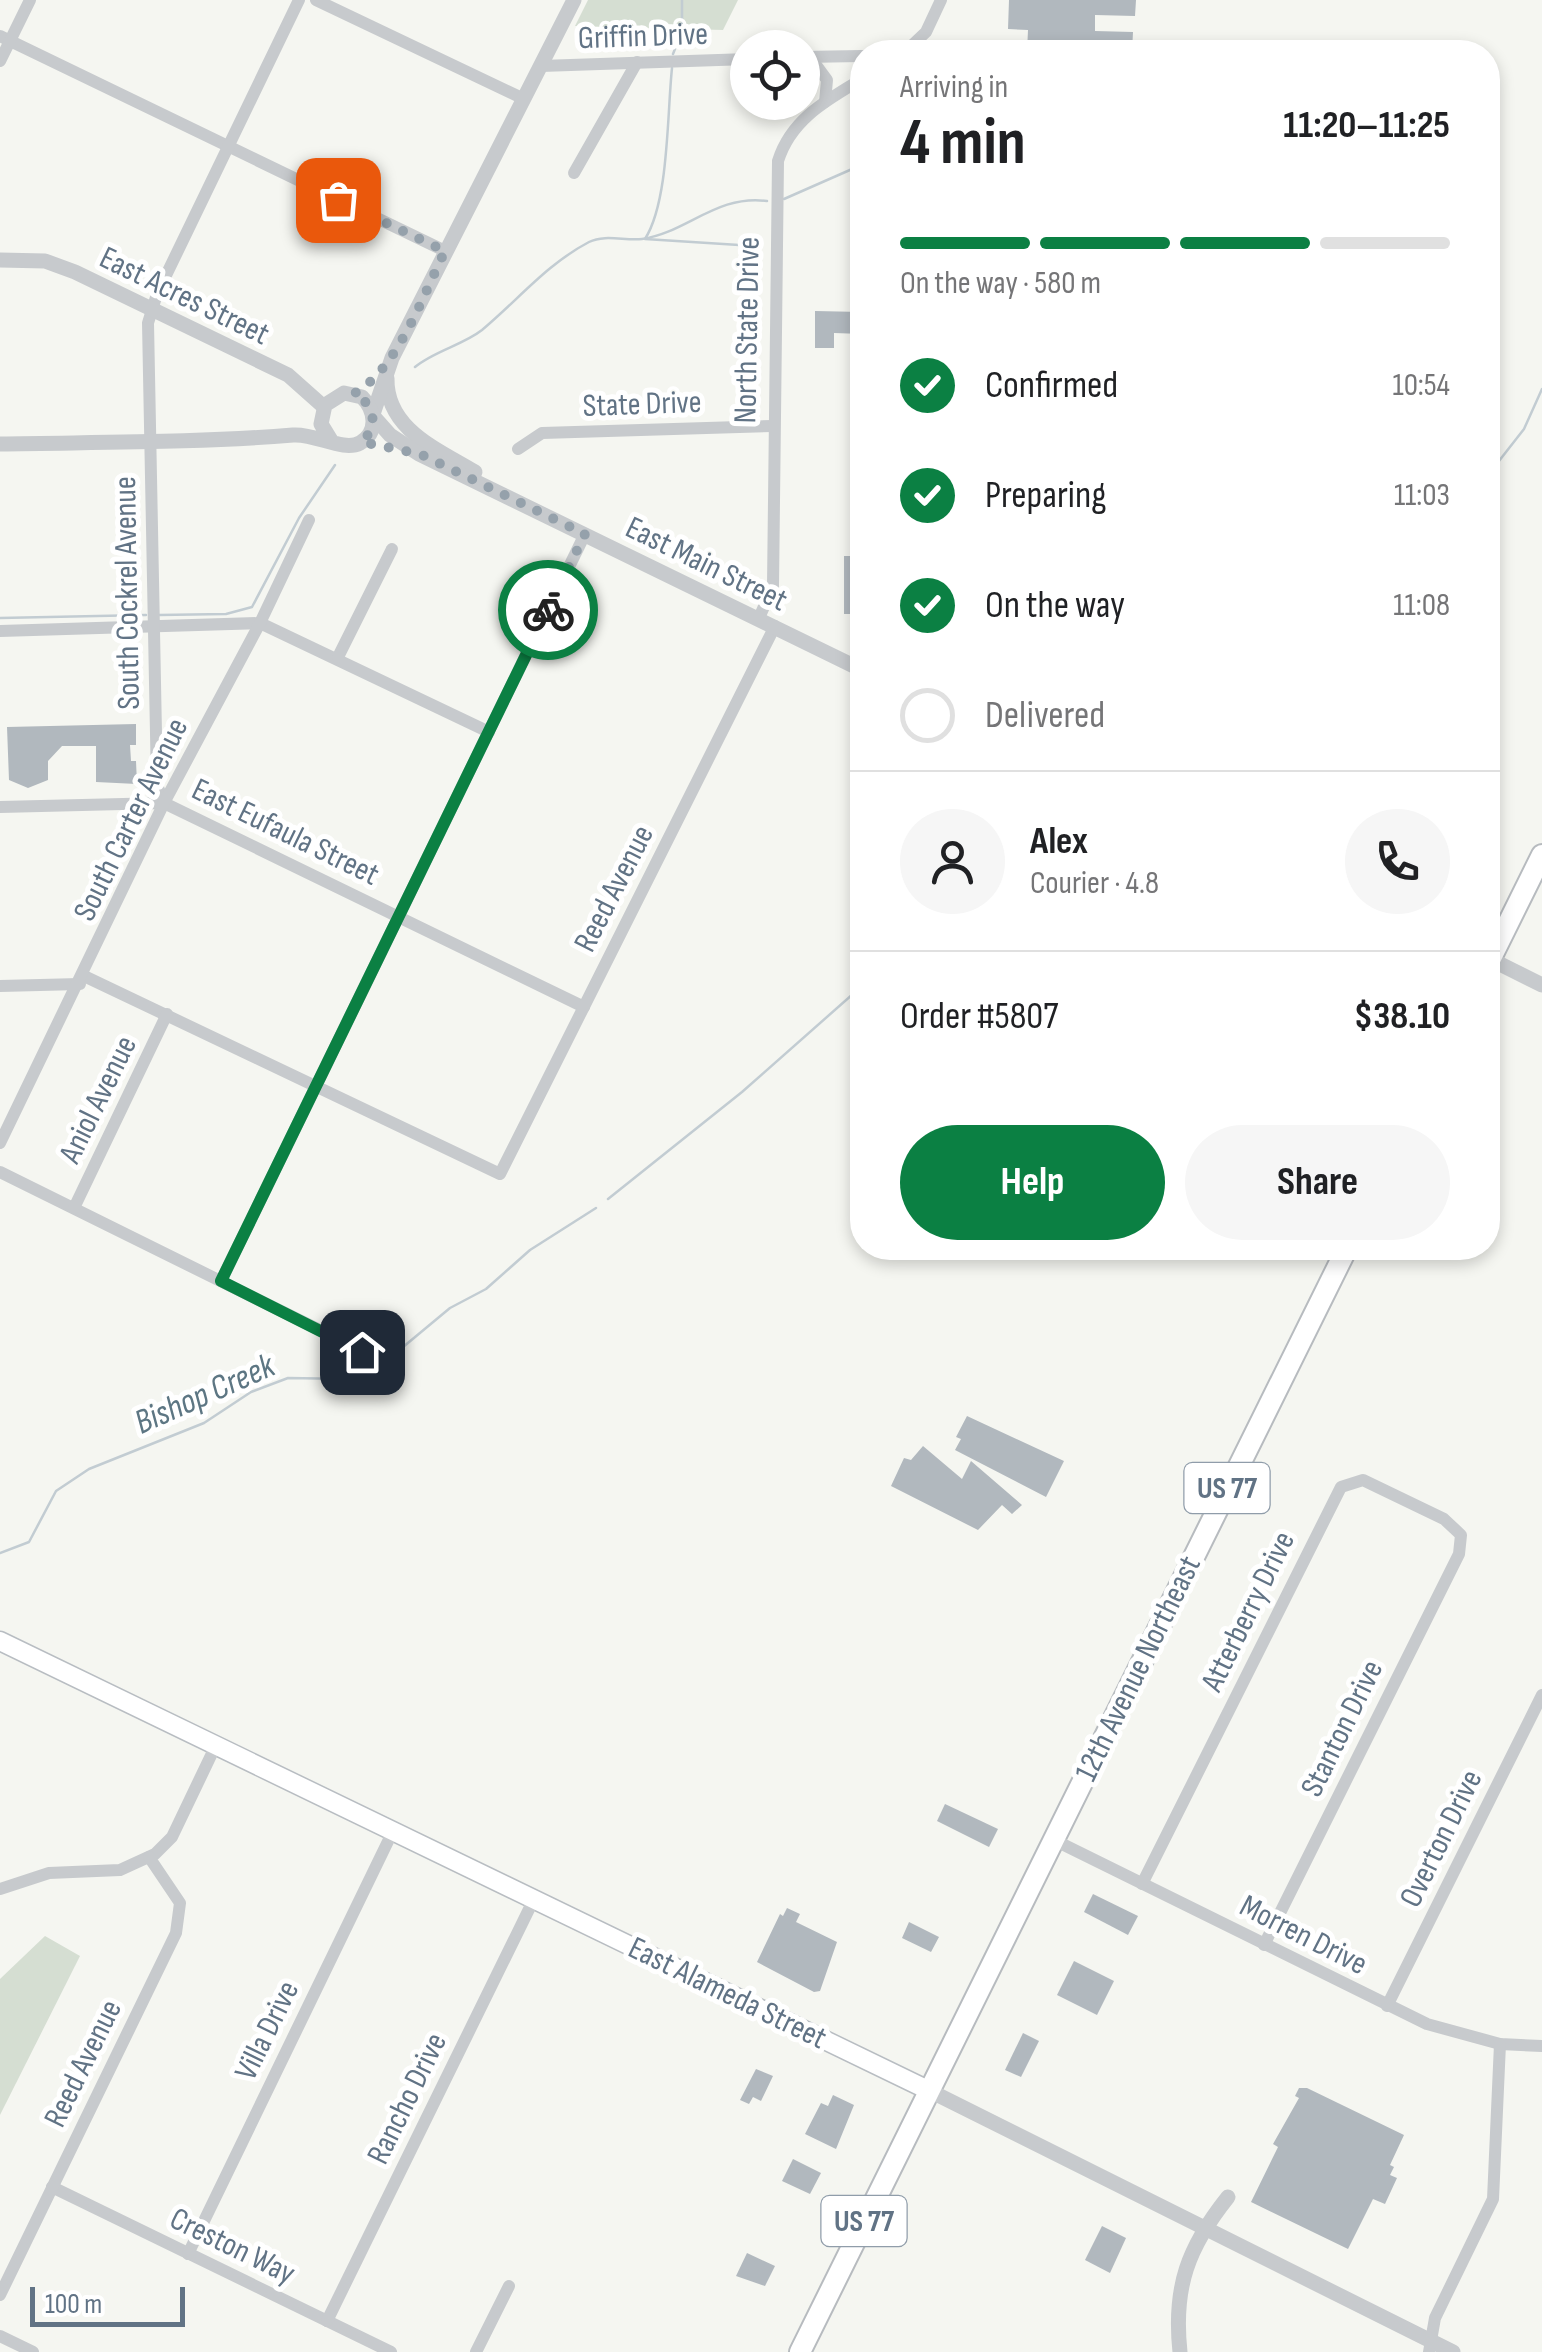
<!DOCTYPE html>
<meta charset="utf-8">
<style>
body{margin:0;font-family:"Sofia Sans Condensed",sans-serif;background:#f6f6f6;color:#202124;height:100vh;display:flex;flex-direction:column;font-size:38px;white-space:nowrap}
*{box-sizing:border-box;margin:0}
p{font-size:32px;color:#757577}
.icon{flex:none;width:55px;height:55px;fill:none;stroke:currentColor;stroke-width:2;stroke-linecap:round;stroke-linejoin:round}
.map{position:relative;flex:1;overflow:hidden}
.side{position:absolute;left:850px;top:40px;width:650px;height:1220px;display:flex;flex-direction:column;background:#fff;border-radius:40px;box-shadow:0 5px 15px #0003}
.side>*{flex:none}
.buttons{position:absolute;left:730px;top:30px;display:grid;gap:20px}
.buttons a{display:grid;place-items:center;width:90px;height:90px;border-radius:50%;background:#fff;box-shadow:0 5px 15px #0003;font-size:50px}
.scale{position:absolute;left:30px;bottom:25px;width:155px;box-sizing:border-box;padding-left:10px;border:5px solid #617385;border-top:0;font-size:28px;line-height:35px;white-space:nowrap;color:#617385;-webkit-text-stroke:8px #fff;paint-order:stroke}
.pin{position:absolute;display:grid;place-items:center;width:85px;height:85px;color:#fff;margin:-42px;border-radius:20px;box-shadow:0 5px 15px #0006}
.courier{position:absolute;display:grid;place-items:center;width:100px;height:100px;margin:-50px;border:8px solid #0b8043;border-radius:50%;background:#fff;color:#222;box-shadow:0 2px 12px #0007}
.head em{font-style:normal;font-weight:700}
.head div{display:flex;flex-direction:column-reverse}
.head{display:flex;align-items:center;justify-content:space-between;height:170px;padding:0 50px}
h1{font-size:65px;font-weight:700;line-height:75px}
.bar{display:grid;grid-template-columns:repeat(4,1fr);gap:15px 10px;align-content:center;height:120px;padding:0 50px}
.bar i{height:12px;border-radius:8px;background:#e0e0e0}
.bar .current{background:#0b8043}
.bar p{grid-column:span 4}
.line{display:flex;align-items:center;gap:25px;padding:0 50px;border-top:2px solid #e0e0e0}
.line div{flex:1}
.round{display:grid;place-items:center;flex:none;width:105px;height:105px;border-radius:52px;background:#f6f6f6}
ol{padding:0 50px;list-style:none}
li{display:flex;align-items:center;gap:30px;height:110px}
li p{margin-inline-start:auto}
li .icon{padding:10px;border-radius:50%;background:#0b8043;color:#fff;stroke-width:4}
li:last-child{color:#757577}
li i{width:55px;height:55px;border:5px solid #e0e0e0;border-radius:50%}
.button{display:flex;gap:20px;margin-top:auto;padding:20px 50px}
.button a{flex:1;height:115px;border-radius:60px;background:#0b8043;color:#fff;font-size:40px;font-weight:700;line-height:115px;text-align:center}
.button a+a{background:#f6f6f6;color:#202124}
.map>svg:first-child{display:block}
.green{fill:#d5ded2}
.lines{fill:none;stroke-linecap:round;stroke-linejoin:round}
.stream{stroke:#c2ccd2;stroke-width:2.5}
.building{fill:#b1b8be}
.secondary-casing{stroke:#b8bdc2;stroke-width:21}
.primary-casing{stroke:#b7bbbf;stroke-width:24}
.minor{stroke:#c7cacd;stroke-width:12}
.tertiary{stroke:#c7cacd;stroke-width:15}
.secondary{stroke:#fff;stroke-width:18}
.primary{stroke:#fff;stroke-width:20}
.done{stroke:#95a1ab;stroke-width:10;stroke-dasharray:0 18}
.route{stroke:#0b8043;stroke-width:12}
.labels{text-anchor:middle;stroke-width:10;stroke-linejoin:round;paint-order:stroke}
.shield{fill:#fff;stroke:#909daa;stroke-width:2.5}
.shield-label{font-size:30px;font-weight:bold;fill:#617385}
.street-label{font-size:32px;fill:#617385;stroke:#fff}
.water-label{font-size:35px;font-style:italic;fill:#5d7683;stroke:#fff}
</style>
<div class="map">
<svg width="1542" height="2352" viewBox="0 0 1542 2352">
<rect width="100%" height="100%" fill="#f5f6f1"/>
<!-- green -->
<g class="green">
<path d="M 588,0 L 738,0 L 723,30 L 575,26 Z"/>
<path d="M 45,1936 L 80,1956 L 0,2115 L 0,1979 Z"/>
</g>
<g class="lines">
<!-- stream -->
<g class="stream">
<path d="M 673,54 L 682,31 L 682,0"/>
<path d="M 672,68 C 667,115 669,201 645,239 L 739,245"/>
<path d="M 784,199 L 859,166"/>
<path d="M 415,367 C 434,351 463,345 482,330 C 518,300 547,264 589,242 C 605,234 625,241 642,239 C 686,233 717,194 767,201"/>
<path d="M 1488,475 L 1524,429 L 1542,389"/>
<path d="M 159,615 L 226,614 L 252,607 L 299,518 L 335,465"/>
<path d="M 0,618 L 146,615"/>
<path d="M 608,1199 L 742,1092 L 862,986"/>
<path d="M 0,1553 L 29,1542 L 56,1491 L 89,1469 L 204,1423 L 251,1392 L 288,1378 L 349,1379 L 379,1367 L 450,1308 L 486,1289 L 530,1250 L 596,1208"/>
</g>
</g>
<!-- building -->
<g class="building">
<path d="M 1009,0 L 1136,0 L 1135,16 L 1095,15 L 1095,31 L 1133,32 L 1132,52 L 1027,52 L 1028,30 L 1008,29 Z"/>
<path d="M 815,311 L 862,312 L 862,334 L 834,333 L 834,348 L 815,348 Z"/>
<path d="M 844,556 L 862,556 L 862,610 L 858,609 L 858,614 L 844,614 Z"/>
<path d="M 136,724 L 136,745 L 130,745 L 131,761 L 136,761 L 137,784 L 96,782 L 96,746 L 62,746 L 48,761 L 48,780 L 28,788 L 9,780 L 7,727 Z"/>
<path d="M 967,1416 L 1064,1461 L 1046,1497 L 955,1450 L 961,1439 L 956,1437 Z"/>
<path d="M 923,1446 L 962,1479 L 971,1461 L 1022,1505 L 1012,1514 L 1002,1505 L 978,1530 L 891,1486 L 904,1458 L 911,1460 Z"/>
<path d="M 945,1804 L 998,1829 L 989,1847 L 937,1821 Z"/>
<path d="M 1093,1894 L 1138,1916 L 1128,1935 L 1084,1912 Z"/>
<path d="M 787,1908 L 800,1914 L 796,1922 L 837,1942 L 820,1991 L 814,1992 L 757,1962 L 780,1914 L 783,1916 Z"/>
<path d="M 909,1922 L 939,1937 L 931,1952 L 902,1938 Z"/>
<path d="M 1074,1961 L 1114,1981 L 1097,2015 L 1057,1995 Z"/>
<path d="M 1023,2033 L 1039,2041 L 1021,2077 L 1005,2070 Z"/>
<path d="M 756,2069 L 773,2076 L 761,2101 L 753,2097 L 749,2104 L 740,2100 Z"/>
<path d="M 1299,2088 L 1307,2088 L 1404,2135 L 1390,2165 L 1394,2167 L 1390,2175 L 1397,2178 L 1385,2204 L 1373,2199 L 1348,2249 L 1251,2202 L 1278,2147 L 1273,2144 L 1299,2098 L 1295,2096 Z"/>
<path d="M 833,2095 L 854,2105 L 836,2149 L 805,2134 L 821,2103 L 828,2106 Z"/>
<path d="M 793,2159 L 821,2173 L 810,2194 L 782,2181 Z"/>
<path d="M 1102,2226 L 1126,2238 L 1110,2273 L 1085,2260 Z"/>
<path d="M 747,2253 L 775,2266 L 765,2286 L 736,2276 Z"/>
</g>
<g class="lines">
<defs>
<path id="secondary" d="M 0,1641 L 928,2090"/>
<g id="primary">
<path d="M 1488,964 L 1542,855"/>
<path d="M 800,2352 L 1347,1248"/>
</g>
</defs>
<!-- secondary casing -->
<use href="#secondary" class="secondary-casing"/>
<!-- primary casing -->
<use href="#primary" class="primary-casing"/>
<!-- minor -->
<g class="minor">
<path d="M 316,0 L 524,99"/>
<path d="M 0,36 L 445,251"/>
<path d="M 905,52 L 926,32 L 941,0"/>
<path d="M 802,57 L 862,56"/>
<path d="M 805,59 L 816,65 L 827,80 L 825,102"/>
<path d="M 0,61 L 30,0"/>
<path d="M 541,66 L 748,59"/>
<path d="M 574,173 L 637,62"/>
<path d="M 518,449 L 542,433 L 772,426"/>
<path d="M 759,618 L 773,586 L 778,161 C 791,119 827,100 862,79"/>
<path d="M 0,631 L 260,623 L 489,732"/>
<path d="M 338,657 L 392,549"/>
<path d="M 164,803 L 157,785 L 148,323 L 157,294 L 299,0"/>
<path d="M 0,807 L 164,803 L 584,1007"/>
<path d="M 84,976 L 500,1174 L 775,626"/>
<path d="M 0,986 L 80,984"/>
<path d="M 0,1143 L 164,803 L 260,623 L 309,520"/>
<path d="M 0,1172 L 362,1351 L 383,1354"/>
<path d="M 74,1208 L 167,1014"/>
<path d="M 221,1281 L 585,534"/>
<path d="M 1052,1839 L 1427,2024 L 1500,2044 L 1542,2046"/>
<path d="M 1142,1884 L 1341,1487 L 1363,1480 L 1444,1519 L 1461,1535 L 1459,1554 L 1264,1945"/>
<path d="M 0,1889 L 49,1873 L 120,1870 L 155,1854 L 172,1837 L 216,1745"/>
<path d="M 1387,2006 L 1542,1695"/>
<path d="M 52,2187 L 391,2352"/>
<path d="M 188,2254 L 393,1831"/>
<path d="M 0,2295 L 176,1933 L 180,1903 L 149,1857"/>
<path d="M 327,2321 L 534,1899"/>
<path d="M 0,2336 L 33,2352"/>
<path d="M 476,2352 L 509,2286"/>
<path d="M 1429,2352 L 1435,2318 L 1493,2199 L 1500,2044"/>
</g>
<!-- tertiary -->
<g class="tertiary">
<path d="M 0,260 L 45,261 L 75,272 L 288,375 L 324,407"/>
<path d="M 387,378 C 386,429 437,449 475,472"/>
<path d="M 373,414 L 392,358 L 574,0"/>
<path d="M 374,417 L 390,435 L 419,454 L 862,670"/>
<path d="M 0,444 C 98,442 196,443 293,435 C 315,433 343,452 360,443 C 379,432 375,410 362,397 L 344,393 L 325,405 L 321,424 L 332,442"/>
<path d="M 1488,958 L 1542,985"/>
<path d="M 928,2090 L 1453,2352"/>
<path d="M 1180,2352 C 1173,2287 1188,2247 1228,2197"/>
</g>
<!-- secondary -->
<use href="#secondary" class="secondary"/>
<!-- primary -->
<use href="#primary" class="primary"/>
</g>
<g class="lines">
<!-- done -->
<path class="done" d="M 338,200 L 445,251 C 423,295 397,371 353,394 C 375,403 379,425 362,442 L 420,454 L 585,534 L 548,610"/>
<!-- route -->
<path class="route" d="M 362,1352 L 221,1281 L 548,610"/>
</g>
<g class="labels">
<!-- shield labels -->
<g class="shield">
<rect x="1184.5" y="1463" width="85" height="50" rx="8"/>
<rect x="821.5" y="2196" width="85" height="50" rx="8"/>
</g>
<g class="shield-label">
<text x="1227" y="1498">US 77</text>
<text x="864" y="2231">US 77</text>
</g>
<!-- street labels -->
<g class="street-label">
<text transform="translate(643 35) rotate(-2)" y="11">Griffin Drive</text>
<text transform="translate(185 295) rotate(26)" y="11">East Acres Street</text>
<text transform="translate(746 330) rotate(-89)" y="11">North State Drive</text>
<text transform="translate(642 403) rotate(-2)" y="11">State Drive</text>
<text transform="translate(707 563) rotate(26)" y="11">East Main Street</text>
<text transform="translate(126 593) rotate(-91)" y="11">South Cockrel Avenue</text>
<text transform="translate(130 819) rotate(-64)" y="11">South Carter Avenue</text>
<text transform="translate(286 831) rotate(26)" y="11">East Eufaula Street</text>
<text transform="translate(613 888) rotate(-63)" y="11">Reed Avenue</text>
<text transform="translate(97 1099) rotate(-64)" y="11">Aniol Avenue</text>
<text transform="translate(1247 1611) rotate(-64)" y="11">Atterberry Drive</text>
<text transform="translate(1137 1668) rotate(-64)" y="11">12th Avenue Northeast</text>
<text transform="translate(1341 1728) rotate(-64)" y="11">Stanton Drive</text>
<text transform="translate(1440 1838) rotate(-64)" y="11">Overton Drive</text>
<text transform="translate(1304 1934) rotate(27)" y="11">Morren Drive</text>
<text transform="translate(728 1992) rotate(26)" y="11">East Alameda Street</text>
<text transform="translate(266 2030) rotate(-64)" y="11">Villa Drive</text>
<text transform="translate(82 2063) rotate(-64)" y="11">Reed Avenue</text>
<text transform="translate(406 2098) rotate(-64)" y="11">Rancho Drive</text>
<text transform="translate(233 2245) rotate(26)" y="11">Creston Way</text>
</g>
<!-- water labels -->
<g class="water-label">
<text transform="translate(204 1393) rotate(-24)" y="12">Bishop Creek</text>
</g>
</g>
</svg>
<div class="buttons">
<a><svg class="icon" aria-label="locate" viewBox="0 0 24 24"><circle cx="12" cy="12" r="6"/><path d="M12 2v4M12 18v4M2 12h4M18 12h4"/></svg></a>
</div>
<div class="scale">100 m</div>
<div class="pin" style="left:338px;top:200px;background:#ea580c"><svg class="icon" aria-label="bag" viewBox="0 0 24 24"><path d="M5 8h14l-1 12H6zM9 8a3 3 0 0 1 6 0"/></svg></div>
<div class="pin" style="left:362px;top:1352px;background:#1f2937"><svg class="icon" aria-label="home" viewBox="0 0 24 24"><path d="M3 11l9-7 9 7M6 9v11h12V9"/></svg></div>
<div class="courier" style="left:548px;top:610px"><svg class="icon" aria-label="bike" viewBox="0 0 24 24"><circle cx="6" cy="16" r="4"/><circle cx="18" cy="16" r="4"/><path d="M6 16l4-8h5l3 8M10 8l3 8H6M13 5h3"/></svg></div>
<section class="side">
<div class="head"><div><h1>4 min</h1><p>Arriving in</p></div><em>11:20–11:25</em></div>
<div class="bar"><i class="current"></i><i class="current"></i><i class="current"></i><i></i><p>On the way · 580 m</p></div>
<ol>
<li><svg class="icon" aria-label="check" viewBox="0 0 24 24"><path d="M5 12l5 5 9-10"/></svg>Confirmed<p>10:54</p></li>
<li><svg class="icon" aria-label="check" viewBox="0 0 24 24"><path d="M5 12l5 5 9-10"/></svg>Preparing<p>11:03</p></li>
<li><svg class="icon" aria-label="check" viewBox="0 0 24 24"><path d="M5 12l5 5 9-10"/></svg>On the way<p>11:08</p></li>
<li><i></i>Delivered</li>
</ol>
<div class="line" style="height:180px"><a class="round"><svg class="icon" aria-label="person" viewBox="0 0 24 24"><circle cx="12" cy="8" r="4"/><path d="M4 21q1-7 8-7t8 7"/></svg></a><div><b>Alex</b><p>Courier · 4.8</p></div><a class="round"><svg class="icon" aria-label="phone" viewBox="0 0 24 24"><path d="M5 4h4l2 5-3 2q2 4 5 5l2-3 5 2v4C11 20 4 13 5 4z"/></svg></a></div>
<div class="line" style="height:130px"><div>Order #5807</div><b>$38.10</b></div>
<div class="button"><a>Help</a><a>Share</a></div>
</section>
</div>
